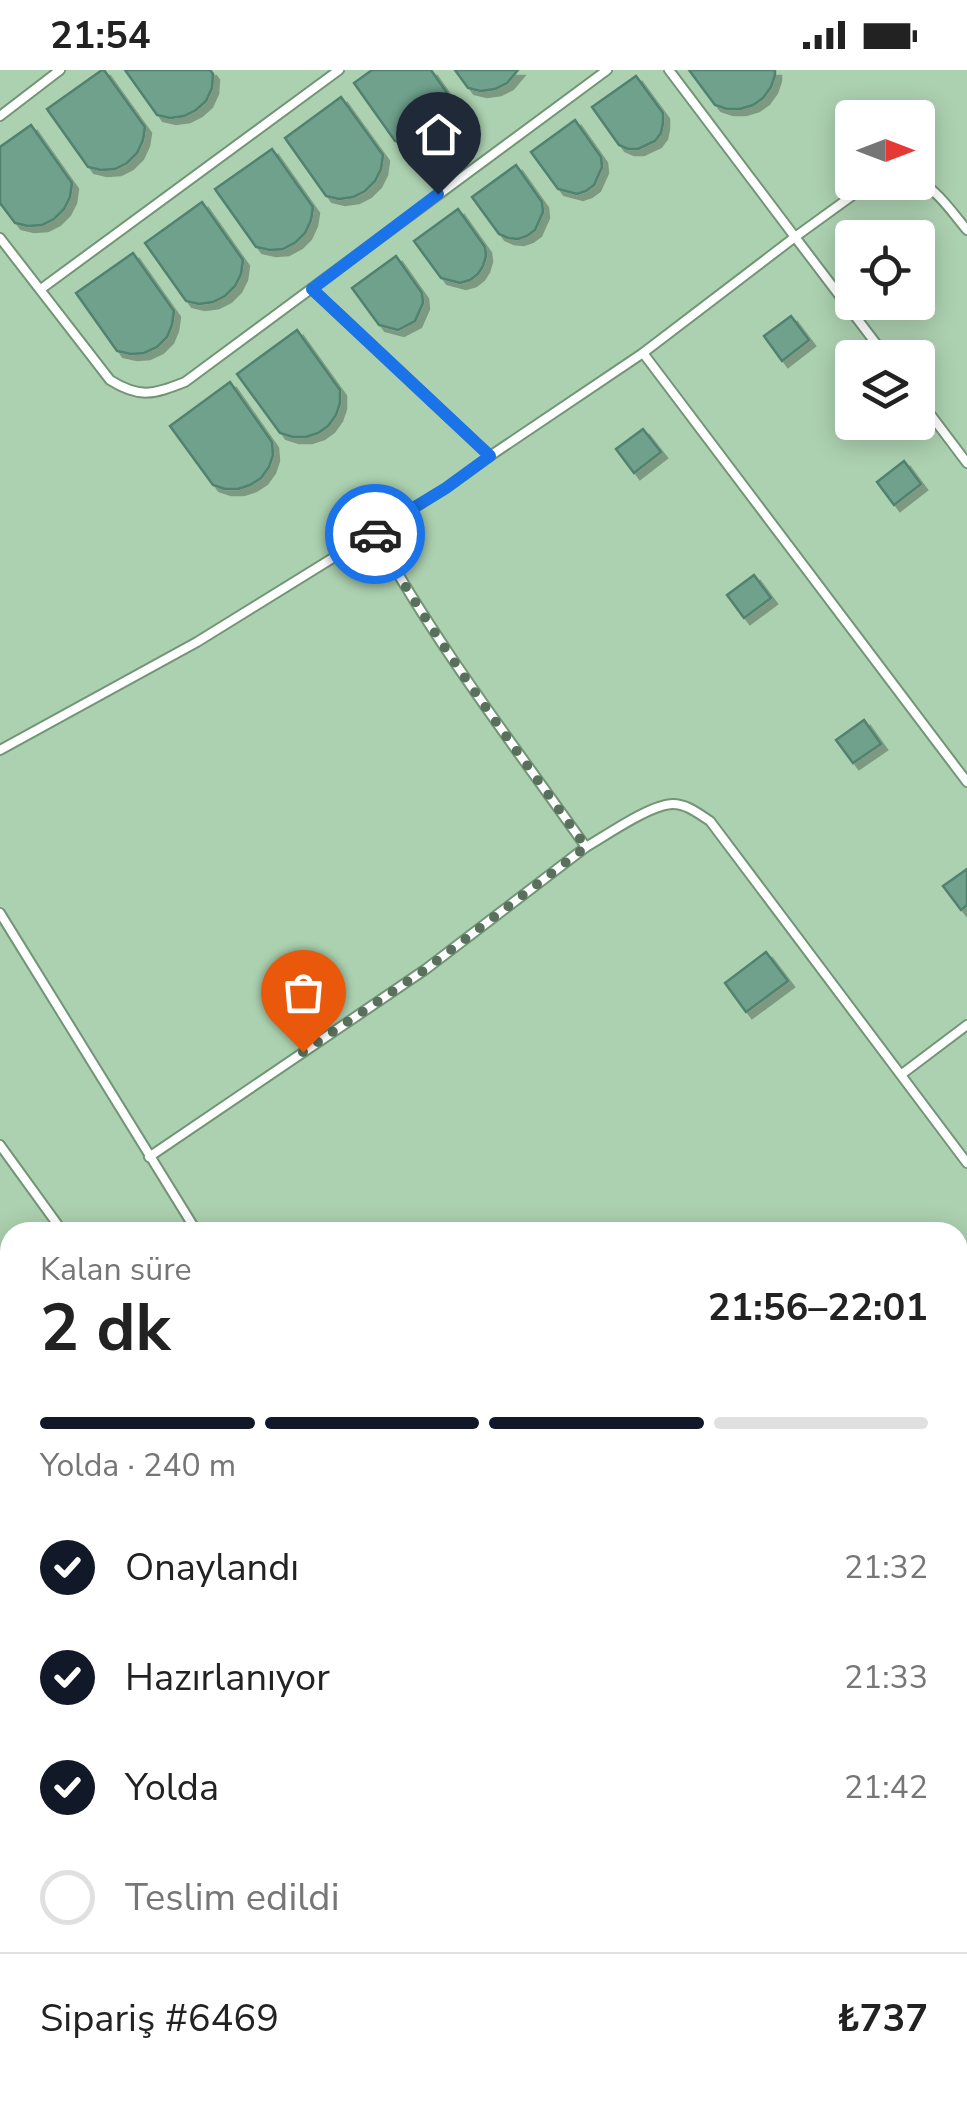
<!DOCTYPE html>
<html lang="tr">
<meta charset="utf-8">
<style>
body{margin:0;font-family:"Nunito Sans",sans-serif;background:#f2f2f2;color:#222;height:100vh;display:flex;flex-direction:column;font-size:38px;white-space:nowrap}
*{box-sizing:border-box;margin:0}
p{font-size:32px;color:#767676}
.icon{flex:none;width:55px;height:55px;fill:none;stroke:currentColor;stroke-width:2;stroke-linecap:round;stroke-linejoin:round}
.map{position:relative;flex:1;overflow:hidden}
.panel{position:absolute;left:0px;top:1152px;width:968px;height:882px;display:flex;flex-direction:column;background:#fff;border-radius:30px 30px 0 0;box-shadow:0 5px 25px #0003}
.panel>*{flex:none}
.needle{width:65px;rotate:90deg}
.fabs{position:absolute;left:835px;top:30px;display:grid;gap:20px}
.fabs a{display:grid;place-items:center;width:100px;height:100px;border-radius:10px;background:#fff;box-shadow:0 5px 25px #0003;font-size:50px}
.pin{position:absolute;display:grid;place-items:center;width:85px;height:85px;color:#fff;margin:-102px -42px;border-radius:50% 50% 50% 0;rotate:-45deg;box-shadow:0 0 10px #0007}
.pin .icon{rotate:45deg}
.courier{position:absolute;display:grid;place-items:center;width:100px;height:100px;margin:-50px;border:8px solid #1a73e8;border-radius:50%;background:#fff;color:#222;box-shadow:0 2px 12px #0007}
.headline em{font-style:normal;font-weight:700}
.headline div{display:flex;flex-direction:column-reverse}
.headline{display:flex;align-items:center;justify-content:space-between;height:170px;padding:0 40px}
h1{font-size:65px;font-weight:700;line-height:75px}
.bar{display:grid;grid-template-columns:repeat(4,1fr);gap:15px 10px;align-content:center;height:120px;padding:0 40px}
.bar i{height:12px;border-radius:8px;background:#e0e0e0}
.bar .selected{background:#111827}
.bar p{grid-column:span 4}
.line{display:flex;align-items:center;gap:25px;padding:0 40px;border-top:2px solid #e0e0e0}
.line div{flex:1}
ol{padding:0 40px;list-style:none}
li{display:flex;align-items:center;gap:30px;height:110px}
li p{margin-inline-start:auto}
li .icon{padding:10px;border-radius:50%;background:#111827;color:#fff;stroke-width:4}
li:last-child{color:#767676}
li i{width:55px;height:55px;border:5px solid #e0e0e0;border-radius:50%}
.status{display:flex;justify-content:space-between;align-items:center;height:70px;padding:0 50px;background:#fff;direction:ltr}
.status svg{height:28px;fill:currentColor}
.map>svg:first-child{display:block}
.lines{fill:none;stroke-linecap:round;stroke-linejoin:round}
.stream{stroke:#469755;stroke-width:5}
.taxiway{stroke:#88a68a;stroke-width:42}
.building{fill:#70a18d;stroke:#51826f;stroke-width:2.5;filter:url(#shadow)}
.service-casing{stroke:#729576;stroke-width:12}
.service{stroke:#fff;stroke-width:8}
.done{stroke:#59705c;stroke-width:10;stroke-dasharray:0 18}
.route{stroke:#1a73e8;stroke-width:12}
</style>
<div class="status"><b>21:54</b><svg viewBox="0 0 49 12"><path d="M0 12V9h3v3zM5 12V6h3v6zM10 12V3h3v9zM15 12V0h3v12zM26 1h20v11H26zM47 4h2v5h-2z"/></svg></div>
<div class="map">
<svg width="967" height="2034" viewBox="0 0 967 2034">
<defs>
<filter id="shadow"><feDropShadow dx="6" dy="6" stdDeviation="0" flood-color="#0004"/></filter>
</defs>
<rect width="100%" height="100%" fill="#acd1b0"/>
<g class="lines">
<!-- stream -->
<path class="stream" d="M 0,1249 L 10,1266"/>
<!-- taxiway -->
<g class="taxiway">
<path d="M 0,1717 L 10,1718"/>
<path d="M 325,2025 L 332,2034"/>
<path d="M 135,2034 L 147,2025"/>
<path d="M 365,2034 L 377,2025"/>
</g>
</g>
<!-- building -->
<g class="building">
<path d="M 102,0 L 104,0 L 145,57 L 143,70 L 137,83 L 127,93 L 115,99 L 101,100 L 88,97 L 47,39 Z"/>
<path d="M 125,0 L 210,0 L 213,4 L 212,18 L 206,31 L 196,40 L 184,46 L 170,48 L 157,45 Z"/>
<path d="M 372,0 L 431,0 L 452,30 L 451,44 L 445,57 L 435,66 L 422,72 L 409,74 L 395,71 L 354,13 Z"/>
<path d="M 455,0 L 518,0 L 507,13 L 495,19 L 481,21 L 468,18 Z"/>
<path d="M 689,0 L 775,0 L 775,5 L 771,17 L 763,28 L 753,35 L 740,39 L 727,39 L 715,35 Z"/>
<path d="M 636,6 L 663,43 L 663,53 L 661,63 L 655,71 L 638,79 L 628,79 L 619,75 L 592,37 Z"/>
<path d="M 341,27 L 383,85 L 381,99 L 375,111 L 365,121 L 353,127 L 339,129 L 326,126 L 285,68 Z"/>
<path d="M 575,50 L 601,87 L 602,97 L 594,115 L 586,121 L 577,124 L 558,119 L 531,82 Z"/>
<path d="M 31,55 L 72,113 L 70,127 L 64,139 L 54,149 L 42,155 L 28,156 L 15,153 L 0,133 L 0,77 Z"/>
<path d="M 272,79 L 313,137 L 311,150 L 305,163 L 296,172 L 283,179 L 270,180 L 256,177 L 215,119 Z"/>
<path d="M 516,95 L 542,132 L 543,142 L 535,160 L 527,166 L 518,169 L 508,168 L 499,164 L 472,127 Z"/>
<path d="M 202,132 L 243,190 L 241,204 L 235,216 L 225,226 L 213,232 L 199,234 L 186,231 L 145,173 Z"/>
<path d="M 458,139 L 485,177 L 486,186 L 483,196 L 478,204 L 470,210 L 460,213 L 441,208 L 414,171 Z"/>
<path d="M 133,183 L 174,241 L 172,255 L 167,267 L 157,277 L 144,283 L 131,284 L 117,281 L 76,223 Z"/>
<path d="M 396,186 L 422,223 L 423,233 L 415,251 L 398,260 L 379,255 L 352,218 Z"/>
<path d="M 791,246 L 809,270 L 782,291 L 764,266 Z"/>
<path d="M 297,260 L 340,320 L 340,333 L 336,345 L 328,356 L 318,363 L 306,367 L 293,367 L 280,363 L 237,304 Z"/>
<path d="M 230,312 L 272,372 L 273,385 L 269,397 L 261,408 L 250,415 L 238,419 L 225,419 L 213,415 L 170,356 Z"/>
<path d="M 643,359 L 661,382 L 634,403 L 616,379 Z"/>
<path d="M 904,391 L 921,414 L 894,435 L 877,412 Z"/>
<path d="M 754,505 L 771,528 L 744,548 L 727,525 Z"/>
<path d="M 864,650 L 881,674 L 853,693 L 836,670 Z"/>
<path d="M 967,799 L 967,835 L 961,840 L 943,816 Z"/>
<path d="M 766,882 L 788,911 L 746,942 L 725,913 Z"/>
<path d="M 99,2025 L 125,2025 L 131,2034 L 87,2034 Z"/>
</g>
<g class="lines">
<defs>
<g id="service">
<path d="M 0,46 L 60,0"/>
<path d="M 918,110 C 938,121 952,142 967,160"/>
<path d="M 871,112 L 795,167 L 887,288"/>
<path d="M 0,168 L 110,310 C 140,329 154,324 185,312 L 607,0"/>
<path d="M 41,219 L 339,0"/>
<path d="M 312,219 L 490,386"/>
<path d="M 643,283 L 967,712"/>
<path d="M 918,328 L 967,393"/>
<path d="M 0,680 L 197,572 L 446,418 L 490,386 L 643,283 L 795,167 L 669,0"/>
<path d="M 586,777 C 607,765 651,734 673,734 C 687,734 699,744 710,751 L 967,1093"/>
<path d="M 0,843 L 197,1162"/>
<path d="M 902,1004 L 967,955"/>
<path d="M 0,1075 L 63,1162"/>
<path d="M 149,1087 L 426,899 L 586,777 C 513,674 435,573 374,462"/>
<path d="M 958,1501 L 967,1494"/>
<path d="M 958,1631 L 967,1624"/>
<path d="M 958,1655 L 967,1669"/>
<path d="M 958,1920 L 967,1912"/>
<path d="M 689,2025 L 696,2034"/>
<path d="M 755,2025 L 762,2034"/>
<path d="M 811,2034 L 823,2025"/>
</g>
</defs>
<!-- service casing -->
<use href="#service" class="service-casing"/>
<!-- service -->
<use href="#service" class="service"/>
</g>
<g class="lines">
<!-- done -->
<path class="done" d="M 303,982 L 426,899 L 586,777 C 513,675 436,574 375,464"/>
<!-- route -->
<path class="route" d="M 375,464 L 374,462 L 446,418 L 490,386 L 312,219 L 438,124"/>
</g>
</svg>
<div class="fabs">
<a><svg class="needle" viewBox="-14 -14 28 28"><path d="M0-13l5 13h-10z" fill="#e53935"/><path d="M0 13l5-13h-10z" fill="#767676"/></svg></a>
<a><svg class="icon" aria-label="locate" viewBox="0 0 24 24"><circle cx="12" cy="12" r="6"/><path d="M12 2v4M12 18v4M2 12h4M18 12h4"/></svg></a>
<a><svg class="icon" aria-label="layers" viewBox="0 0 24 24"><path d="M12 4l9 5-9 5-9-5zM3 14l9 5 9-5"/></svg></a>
</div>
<div class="pin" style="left:303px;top:982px;background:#ea580c"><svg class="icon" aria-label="bag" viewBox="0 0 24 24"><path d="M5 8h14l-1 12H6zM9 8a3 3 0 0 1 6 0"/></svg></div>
<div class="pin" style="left:438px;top:124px;background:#1f2937"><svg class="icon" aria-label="home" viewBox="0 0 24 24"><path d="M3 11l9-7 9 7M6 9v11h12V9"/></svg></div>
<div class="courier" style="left:375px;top:464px"><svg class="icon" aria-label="car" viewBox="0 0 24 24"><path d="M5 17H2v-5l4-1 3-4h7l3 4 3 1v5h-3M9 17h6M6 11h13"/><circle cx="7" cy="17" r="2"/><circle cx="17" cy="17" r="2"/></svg></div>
<section class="panel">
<div class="headline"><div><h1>2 dk</h1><p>Kalan süre</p></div><em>21:56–22:01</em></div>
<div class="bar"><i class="selected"></i><i class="selected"></i><i class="selected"></i><i></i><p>Yolda · 240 m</p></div>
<ol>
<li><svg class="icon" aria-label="check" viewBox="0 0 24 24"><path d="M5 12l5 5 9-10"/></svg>Onaylandı<p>21:32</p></li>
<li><svg class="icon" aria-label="check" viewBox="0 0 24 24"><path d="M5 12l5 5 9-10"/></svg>Hazırlanıyor<p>21:33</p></li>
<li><svg class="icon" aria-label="check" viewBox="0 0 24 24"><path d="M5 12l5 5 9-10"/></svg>Yolda<p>21:42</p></li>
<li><i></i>Teslim edildi</li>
</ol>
<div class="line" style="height:130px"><div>Sipariş #6469</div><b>₺737</b></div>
</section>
</div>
